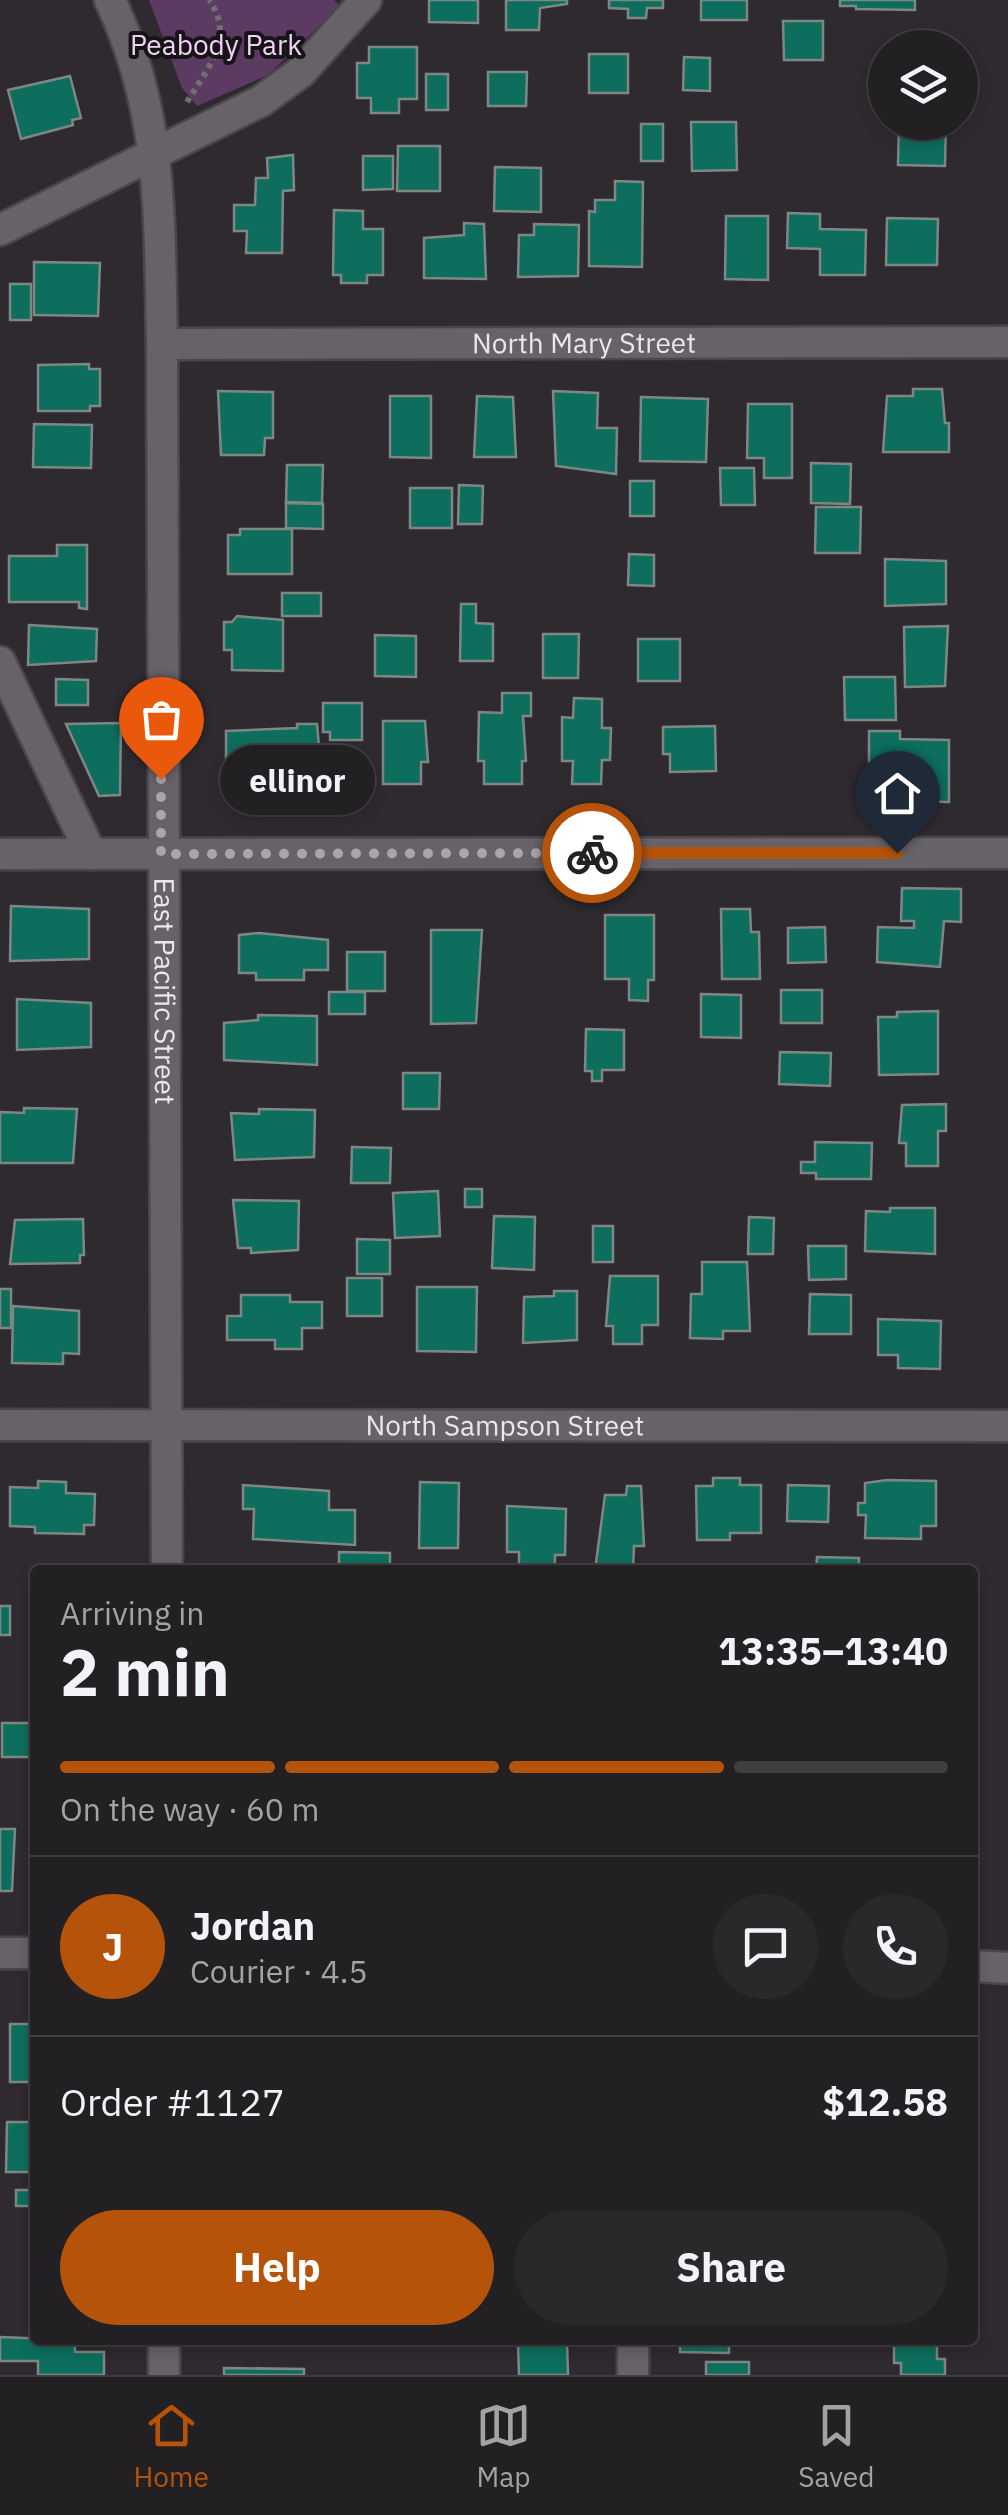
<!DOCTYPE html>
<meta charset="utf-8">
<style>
body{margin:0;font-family:"IBM Plex Sans",sans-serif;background:#2b282b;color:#f1f3f6;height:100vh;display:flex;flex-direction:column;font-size:38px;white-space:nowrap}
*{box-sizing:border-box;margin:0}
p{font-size:32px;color:#a3a3a6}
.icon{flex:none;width:55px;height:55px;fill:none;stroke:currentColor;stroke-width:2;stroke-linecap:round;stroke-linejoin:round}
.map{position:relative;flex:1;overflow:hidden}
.details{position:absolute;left:30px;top:1565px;width:948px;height:780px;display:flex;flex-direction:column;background:#232023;border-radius:10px;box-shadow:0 5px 15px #0003,0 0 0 2px #403e41}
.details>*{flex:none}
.controls{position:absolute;left:868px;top:30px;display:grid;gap:20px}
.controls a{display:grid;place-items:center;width:110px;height:110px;border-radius:50%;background:#232023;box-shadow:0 5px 15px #0003,0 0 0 2px #403e41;font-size:50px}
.pin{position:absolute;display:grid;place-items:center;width:85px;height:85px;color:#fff;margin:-102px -42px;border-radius:50% 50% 50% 0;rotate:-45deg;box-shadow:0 0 10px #0007}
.pin .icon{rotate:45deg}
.courier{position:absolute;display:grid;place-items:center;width:100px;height:100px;margin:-50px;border:8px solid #b45309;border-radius:50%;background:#fff;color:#222;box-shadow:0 2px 12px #0007}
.bubble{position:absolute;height:70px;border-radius:35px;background:#232023;box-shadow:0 5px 15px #0003,0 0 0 2px #403e41;font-size:32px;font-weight:800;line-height:70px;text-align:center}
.headline em{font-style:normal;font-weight:800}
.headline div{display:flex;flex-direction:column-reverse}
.headline{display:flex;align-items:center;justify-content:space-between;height:170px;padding:0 30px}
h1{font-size:65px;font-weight:800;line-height:75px}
.bar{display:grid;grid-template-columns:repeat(4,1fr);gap:15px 10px;align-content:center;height:120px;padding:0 30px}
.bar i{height:12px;border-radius:8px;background:#403e41}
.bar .current{background:#b45309}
.bar p{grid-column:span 4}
.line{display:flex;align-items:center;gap:25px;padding:0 30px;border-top:2px solid #403e41}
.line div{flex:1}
.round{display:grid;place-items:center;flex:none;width:105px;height:105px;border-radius:52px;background:#2b282b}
.primary-button{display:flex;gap:20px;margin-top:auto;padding:20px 30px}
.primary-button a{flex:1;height:115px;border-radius:60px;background:#b45309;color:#fff;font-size:40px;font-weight:800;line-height:115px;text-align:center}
.primary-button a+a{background:#2b282b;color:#f1f3f6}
.tab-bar{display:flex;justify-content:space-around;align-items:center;height:140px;border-top:2px solid #403e41;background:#232023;font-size:28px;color:#a3a3a6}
.tab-bar a{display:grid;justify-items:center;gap:5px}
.tab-bar .current{color:#b45309}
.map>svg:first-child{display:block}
.green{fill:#5c3b62}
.building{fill:#0d6e5d;stroke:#7e8784;stroke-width:2.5}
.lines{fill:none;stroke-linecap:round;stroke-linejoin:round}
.minor-casing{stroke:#4a464a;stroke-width:35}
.path{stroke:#726e72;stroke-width:6;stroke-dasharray:5 5;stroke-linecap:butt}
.minor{stroke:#676267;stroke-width:30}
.done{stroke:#a9a5a9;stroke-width:10;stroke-dasharray:0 18}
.route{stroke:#b45309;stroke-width:12}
.labels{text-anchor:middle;stroke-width:8;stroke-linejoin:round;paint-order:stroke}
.park-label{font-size:28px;fill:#efd2f4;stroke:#161416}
.street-label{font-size:28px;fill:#eae7ea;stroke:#161416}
</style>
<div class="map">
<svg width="1008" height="2375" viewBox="0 0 1008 2375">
<rect width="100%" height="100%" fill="#2f2a2f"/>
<!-- green -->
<path class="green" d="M 149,0 L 334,0 L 340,6 L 268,75 L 197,106 L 182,88 Z"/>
<!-- building -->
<g class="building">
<path d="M 429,0 L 478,0 L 478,23 L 429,22 Z"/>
<path d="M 506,0 L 567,0 L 567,4 L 540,8 L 539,30 L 506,30 Z"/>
<path d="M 609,0 L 663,0 L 663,8 L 647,8 L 646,18 L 628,18 L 628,9 L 609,8 Z"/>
<rect x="701" y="0" width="46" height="20"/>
<path d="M 840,0 L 915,0 L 915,10 L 856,9 L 856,6 L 840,6 Z"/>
<path d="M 783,21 L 823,21 L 823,60 L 784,60 Z"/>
<path d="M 369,47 L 417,47 L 417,99 L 399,99 L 399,113 L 371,113 L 371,98 L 357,98 L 357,63 L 369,63 Z"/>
<rect x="589" y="54" width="39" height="39"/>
<path d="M 684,57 L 710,58 L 710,91 L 683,90 Z"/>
<path d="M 488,72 L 527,72 L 526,106 L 488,106 Z"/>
<rect x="426" y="74" width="22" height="36"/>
<path d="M 70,76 L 81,118 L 72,120 L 73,125 L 21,139 L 8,90 Z"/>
<path d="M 691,122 L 736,122 L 737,170 L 692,171 Z"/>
<path d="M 946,122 L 945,166 L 898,165 L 899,122 Z"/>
<rect x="641" y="124" width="22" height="37"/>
<path d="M 398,146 L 440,146 L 440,191 L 397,191 Z"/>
<path d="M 293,155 L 294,190 L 283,191 L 282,253 L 246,253 L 247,231 L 234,231 L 234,205 L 255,205 L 256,178 L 268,178 L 267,158 Z"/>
<path d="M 363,156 L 393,156 L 393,189 L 363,190 Z"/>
<path d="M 495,167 L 541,168 L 541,212 L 494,211 Z"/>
<path d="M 615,181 L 643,182 L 642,267 L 589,266 L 589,211 L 595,212 L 595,200 L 615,200 Z"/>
<path d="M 334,210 L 363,211 L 363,229 L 383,229 L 383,275 L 367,275 L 367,283 L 341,283 L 341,275 L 333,275 Z"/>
<path d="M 788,213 L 820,214 L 820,229 L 866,230 L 865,275 L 820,275 L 820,249 L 787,248 Z"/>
<path d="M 726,216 L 768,216 L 768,280 L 725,279 Z"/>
<path d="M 887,218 L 938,219 L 937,265 L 886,265 Z"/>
<path d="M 464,223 L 484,224 L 486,279 L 424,278 L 424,238 L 464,235 Z"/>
<path d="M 534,224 L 579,225 L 578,276 L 518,277 L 519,235 L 534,235 Z"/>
<path d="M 34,262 L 100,263 L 98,316 L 34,315 Z"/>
<rect x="10" y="284" width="21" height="36"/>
<path d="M 89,364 L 89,369 L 100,369 L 100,406 L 90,406 L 90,411 L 38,411 L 38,365 Z"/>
<path d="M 913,389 L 942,389 L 945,423 L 949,423 L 949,452 L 883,452 L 887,396 L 913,396 Z"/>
<path d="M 218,391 L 273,392 L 273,438 L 265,438 L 264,455 L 221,455 Z"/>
<path d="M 553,391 L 598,393 L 597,428 L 617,428 L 616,474 L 556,466 Z"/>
<path d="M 390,396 L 431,396 L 431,458 L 390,457 Z"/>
<path d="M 477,396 L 513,397 L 516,457 L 474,457 Z"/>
<path d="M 641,397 L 708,399 L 706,462 L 640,461 Z"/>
<path d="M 748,404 L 792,404 L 792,478 L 764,478 L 764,458 L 747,458 Z"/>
<path d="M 34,424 L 92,425 L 91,468 L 33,467 Z"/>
<path d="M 811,463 L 851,464 L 850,504 L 811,503 Z"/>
<path d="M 287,465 L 323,465 L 322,503 L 286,502 Z"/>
<path d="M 720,468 L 754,468 L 755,505 L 721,505 Z"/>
<rect x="630" y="481" width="24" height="35"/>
<path d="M 459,485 L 483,486 L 482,524 L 458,524 Z"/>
<rect x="410" y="488" width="42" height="40"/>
<path d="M 286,503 L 323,504 L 323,529 L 286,528 Z"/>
<path d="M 816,507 L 861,507 L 860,553 L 815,553 Z"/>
<path d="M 240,529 L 292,529 L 292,574 L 228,574 L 228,535 L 240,535 Z"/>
<path d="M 57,545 L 87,545 L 87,609 L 79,608 L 79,602 L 9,602 L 9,556 L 57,556 Z"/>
<path d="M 629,554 L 654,555 L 654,586 L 628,585 Z"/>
<path d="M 885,559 L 946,561 L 946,604 L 885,606 Z"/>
<rect x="282" y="593" width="39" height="23"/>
<path d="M 461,604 L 476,604 L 476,623 L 493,624 L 493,661 L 460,661 Z"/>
<path d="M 237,616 L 283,620 L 283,671 L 232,670 L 232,650 L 224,650 L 224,622 L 232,622 Z"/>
<path d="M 29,625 L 97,629 L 96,661 L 28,665 Z"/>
<path d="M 948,626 L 945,686 L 905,687 L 904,627 Z"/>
<path d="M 543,634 L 579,634 L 578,678 L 543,678 Z"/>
<path d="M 375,635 L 416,636 L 416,677 L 375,676 Z"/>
<rect x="638" y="639" width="42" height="42"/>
<path d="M 844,677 L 895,677 L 896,720 L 845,720 Z"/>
<path d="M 56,679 L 88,680 L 88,705 L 56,705 Z"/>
<path d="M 502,693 L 531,693 L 531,716 L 523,716 L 526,761 L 522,761 L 522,784 L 484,784 L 484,761 L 478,761 L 479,712 L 502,713 Z"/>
<path d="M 574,698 L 602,699 L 602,728 L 611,728 L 610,760 L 602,760 L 601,784 L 572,784 L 573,761 L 562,761 L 562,717 L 573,718 Z"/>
<path d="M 323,703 L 362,703 L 362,740 L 330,740 L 330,732 L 323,732 Z"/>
<path d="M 383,721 L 425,721 L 428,762 L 421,762 L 421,784 L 383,784 Z"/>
<path d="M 121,723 L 120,795 L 99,796 L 66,724 Z"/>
<path d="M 297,724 L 317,724 L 320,758 L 303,758 L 303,767 L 226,767 L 226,731 L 297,728 Z"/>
<path d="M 715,726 L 716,771 L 670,772 L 670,754 L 663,754 L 663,727 Z"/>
<path d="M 869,731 L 900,731 L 900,739 L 949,740 L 949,802 L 894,801 L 889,767 L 869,766 Z"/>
<path d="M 902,888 L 961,889 L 961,922 L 944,921 L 940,967 L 877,962 L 878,927 L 914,928 L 914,921 L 901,921 Z"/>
<path d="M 11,906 L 89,909 L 89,959 L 10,961 Z"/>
<path d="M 721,909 L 750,909 L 751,932 L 759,932 L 760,979 L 722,979 Z"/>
<path d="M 605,915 L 654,915 L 654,980 L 648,980 L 648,1001 L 629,1000 L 629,979 L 605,979 Z"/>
<path d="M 825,927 L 826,962 L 788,963 L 788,928 Z"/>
<path d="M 431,930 L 482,930 L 476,1023 L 431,1024 Z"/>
<path d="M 259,933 L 328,940 L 328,970 L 304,970 L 304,980 L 256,980 L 256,973 L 239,973 L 239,935 Z"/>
<rect x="347" y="952" width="38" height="39"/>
<rect x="781" y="990" width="41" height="33"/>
<rect x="329" y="992" width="36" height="22"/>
<path d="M 701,994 L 741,995 L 741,1038 L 701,1037 Z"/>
<path d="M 17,999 L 91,1003 L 91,1047 L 17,1050 Z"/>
<path d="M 938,1011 L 938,1074 L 879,1075 L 878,1017 L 897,1017 L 897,1012 Z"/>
<path d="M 258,1015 L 317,1016 L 317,1065 L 224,1060 L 224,1023 L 258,1020 Z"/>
<path d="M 586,1029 L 624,1030 L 624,1070 L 602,1070 L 602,1081 L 592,1081 L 592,1071 L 585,1071 Z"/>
<path d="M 780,1052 L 831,1053 L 830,1086 L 779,1084 Z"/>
<path d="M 403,1073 L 440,1073 L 439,1109 L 403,1109 Z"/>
<path d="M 946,1104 L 946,1131 L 938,1131 L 938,1166 L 906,1166 L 906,1143 L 899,1143 L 902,1105 Z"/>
<path d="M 24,1108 L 77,1109 L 73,1163 L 0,1163 L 0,1112 L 24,1113 Z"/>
<path d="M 259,1109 L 315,1110 L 314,1157 L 235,1160 L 231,1113 L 259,1114 Z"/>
<path d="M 815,1142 L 872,1143 L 871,1179 L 816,1179 L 816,1173 L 801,1173 L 801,1162 L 815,1162 Z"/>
<path d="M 352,1147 L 391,1148 L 390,1183 L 351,1183 Z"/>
<rect x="465" y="1189" width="17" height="18"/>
<path d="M 438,1191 L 440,1236 L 395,1238 L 393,1193 Z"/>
<path d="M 233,1200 L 299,1201 L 298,1250 L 251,1253 L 251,1248 L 238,1248 Z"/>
<path d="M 890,1208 L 935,1208 L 935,1254 L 865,1251 L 866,1211 L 890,1212 Z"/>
<path d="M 494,1216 L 535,1217 L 534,1270 L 492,1268 Z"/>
<path d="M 749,1217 L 774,1218 L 773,1254 L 748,1254 Z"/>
<path d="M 83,1219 L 84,1255 L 80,1255 L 80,1263 L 10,1264 L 15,1220 Z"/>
<rect x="593" y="1226" width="20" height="36"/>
<path d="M 357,1239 L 390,1240 L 390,1274 L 357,1274 Z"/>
<path d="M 808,1246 L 846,1246 L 846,1279 L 809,1280 Z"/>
<path d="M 702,1262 L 747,1262 L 750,1331 L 723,1331 L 723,1339 L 690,1338 L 691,1294 L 702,1294 Z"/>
<path d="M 610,1276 L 658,1276 L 658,1325 L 642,1325 L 642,1344 L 613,1344 L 613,1326 L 606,1326 Z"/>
<rect x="347" y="1278" width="35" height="38"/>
<path d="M 417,1287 L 477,1287 L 476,1352 L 417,1351 Z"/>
<rect x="0" y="1289" width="11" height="39"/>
<path d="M 554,1291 L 577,1291 L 577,1340 L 523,1343 L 524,1297 L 554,1296 Z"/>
<path d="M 810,1294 L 851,1295 L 851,1334 L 809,1334 Z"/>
<path d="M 241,1295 L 290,1295 L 290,1302 L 322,1302 L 322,1328 L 302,1328 L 302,1349 L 275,1349 L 275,1340 L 227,1340 L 227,1316 L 241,1316 Z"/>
<path d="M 13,1306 L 79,1311 L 79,1354 L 63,1353 L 63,1364 L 12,1363 Z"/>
<path d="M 878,1319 L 941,1321 L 940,1369 L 898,1368 L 898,1355 L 878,1355 Z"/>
<path d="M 713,1478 L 740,1478 L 740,1485 L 761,1485 L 761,1533 L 730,1533 L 730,1540 L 697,1540 L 696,1486 L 713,1486 Z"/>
<path d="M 887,1480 L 936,1481 L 936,1526 L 921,1526 L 921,1539 L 865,1538 L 866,1515 L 858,1515 L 858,1503 L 865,1503 L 865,1483 Z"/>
<path d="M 38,1481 L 66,1482 L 66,1493 L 95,1494 L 94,1525 L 84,1525 L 84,1534 L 35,1533 L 35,1527 L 10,1526 L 10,1487 L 38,1488 Z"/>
<path d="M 420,1482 L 459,1483 L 458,1548 L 419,1548 Z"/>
<path d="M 243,1485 L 329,1491 L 329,1510 L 355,1510 L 355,1545 L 253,1539 L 254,1509 L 243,1509 Z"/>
<path d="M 788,1485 L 829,1486 L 828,1522 L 787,1521 Z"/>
<path d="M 627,1486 L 641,1486 L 644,1546 L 634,1546 L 633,1570 L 595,1570 L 605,1495 L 626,1495 Z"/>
<path d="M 507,1506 L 566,1509 L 565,1555 L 555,1555 L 555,1570 L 519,1570 L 519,1552 L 507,1552 Z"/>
<path d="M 339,1552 L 390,1553 L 390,1570 L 339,1570 Z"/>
<path d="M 817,1557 L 859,1558 L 859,1570 L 816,1570 Z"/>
<rect x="0" y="1606" width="10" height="29"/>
<rect x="2" y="1723" width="33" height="34"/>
<path d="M 0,1829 L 15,1829 L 12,1891 L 0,1891 Z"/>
<path d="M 32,2013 L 35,2082 L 10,2082 L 10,2024 L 32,2024 Z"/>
<path d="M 7,2122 L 35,2122 L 35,2172 L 6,2172 Z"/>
<rect x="16" y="2190" width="16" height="16"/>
<path d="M 0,2337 L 75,2340 L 75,2352 L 104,2352 L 104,2375 L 38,2375 L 38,2361 L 0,2361 Z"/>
<path d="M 680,2340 L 729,2340 L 729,2353 L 680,2352 Z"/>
<path d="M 894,2340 L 937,2340 L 937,2359 L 945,2359 L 945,2375 L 901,2375 L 901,2363 L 894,2363 Z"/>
<path d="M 567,2342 L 568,2375 L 519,2375 L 518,2343 Z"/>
<rect x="706" y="2362" width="43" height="13"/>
<path d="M 224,2368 L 304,2369 L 304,2375 L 224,2375 Z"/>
</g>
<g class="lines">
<defs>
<g id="minor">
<path id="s1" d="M 110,0 C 164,114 159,221 162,344 L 167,1570"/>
<path d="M 0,230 L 261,101 L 301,72 L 366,0"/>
<path id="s2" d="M 162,344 L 1008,342"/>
<path d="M 0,662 L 91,854"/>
<path d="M 0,854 L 1008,853"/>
<path id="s3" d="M 0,1425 L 1008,1426"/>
<path d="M 0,1953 L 35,1953"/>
<path d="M 972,1966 L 1008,1968"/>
<path d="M 164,2375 L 164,2340"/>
<path d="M 633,2375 L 633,2340"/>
</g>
</defs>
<!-- minor casing -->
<use href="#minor" class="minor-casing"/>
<!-- path -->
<path class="path" d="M 187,102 C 207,69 236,37 209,0"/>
<!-- minor -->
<use href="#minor" class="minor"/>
</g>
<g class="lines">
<!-- done -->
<path class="done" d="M 161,779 L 161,854 L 592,853"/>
<!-- route -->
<path class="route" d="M 592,853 L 897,853"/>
</g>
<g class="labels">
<!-- park labels -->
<g class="park-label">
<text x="216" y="55">Peabody Park</text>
</g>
<!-- street labels -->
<g class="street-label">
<text dy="10" stroke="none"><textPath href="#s2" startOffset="422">North Mary Street</textPath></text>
<text dy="10" stroke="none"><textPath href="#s1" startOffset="998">East Pacific Street</textPath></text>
<text dy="10" stroke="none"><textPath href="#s3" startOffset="505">North Sampson Street</textPath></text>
</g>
</g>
</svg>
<div class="controls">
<a><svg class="icon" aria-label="layers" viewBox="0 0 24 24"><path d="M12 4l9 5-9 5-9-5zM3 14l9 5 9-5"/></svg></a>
</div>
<div class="pin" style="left:161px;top:779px;background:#ea580c"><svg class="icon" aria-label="bag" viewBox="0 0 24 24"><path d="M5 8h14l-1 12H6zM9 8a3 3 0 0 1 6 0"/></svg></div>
<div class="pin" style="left:897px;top:853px;background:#1f2937"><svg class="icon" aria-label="home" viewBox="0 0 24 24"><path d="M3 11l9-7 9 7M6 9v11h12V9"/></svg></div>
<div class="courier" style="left:592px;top:853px"><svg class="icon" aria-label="bike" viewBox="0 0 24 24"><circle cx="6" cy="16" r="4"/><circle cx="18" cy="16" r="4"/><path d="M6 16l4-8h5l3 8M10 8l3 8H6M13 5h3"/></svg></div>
<div class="bubble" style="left:220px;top:745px;width:155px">ellinor</div>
<section class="details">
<div class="headline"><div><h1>2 min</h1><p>Arriving in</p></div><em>13:35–13:40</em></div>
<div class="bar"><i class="current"></i><i class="current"></i><i class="current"></i><i></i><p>On the way · 60 m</p></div>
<div class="line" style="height:180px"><b class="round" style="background:#b45309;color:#fff">J</b><div><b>Jordan</b><p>Courier · 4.5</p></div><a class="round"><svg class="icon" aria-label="chat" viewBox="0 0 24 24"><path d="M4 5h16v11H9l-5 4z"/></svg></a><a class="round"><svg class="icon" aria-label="phone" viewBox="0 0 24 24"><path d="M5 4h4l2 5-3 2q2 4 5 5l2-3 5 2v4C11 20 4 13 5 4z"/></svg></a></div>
<div class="line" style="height:130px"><div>Order #1127</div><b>$12.58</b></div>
<div class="primary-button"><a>Help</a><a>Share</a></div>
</section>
</div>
<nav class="tab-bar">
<a class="current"><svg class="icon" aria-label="home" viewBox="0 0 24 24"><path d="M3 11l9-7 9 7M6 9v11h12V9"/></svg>Home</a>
<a><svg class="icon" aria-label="map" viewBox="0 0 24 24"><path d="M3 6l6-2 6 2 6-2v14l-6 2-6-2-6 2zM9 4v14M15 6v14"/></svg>Map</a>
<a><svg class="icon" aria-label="saved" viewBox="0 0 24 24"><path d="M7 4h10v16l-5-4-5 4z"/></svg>Saved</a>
</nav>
